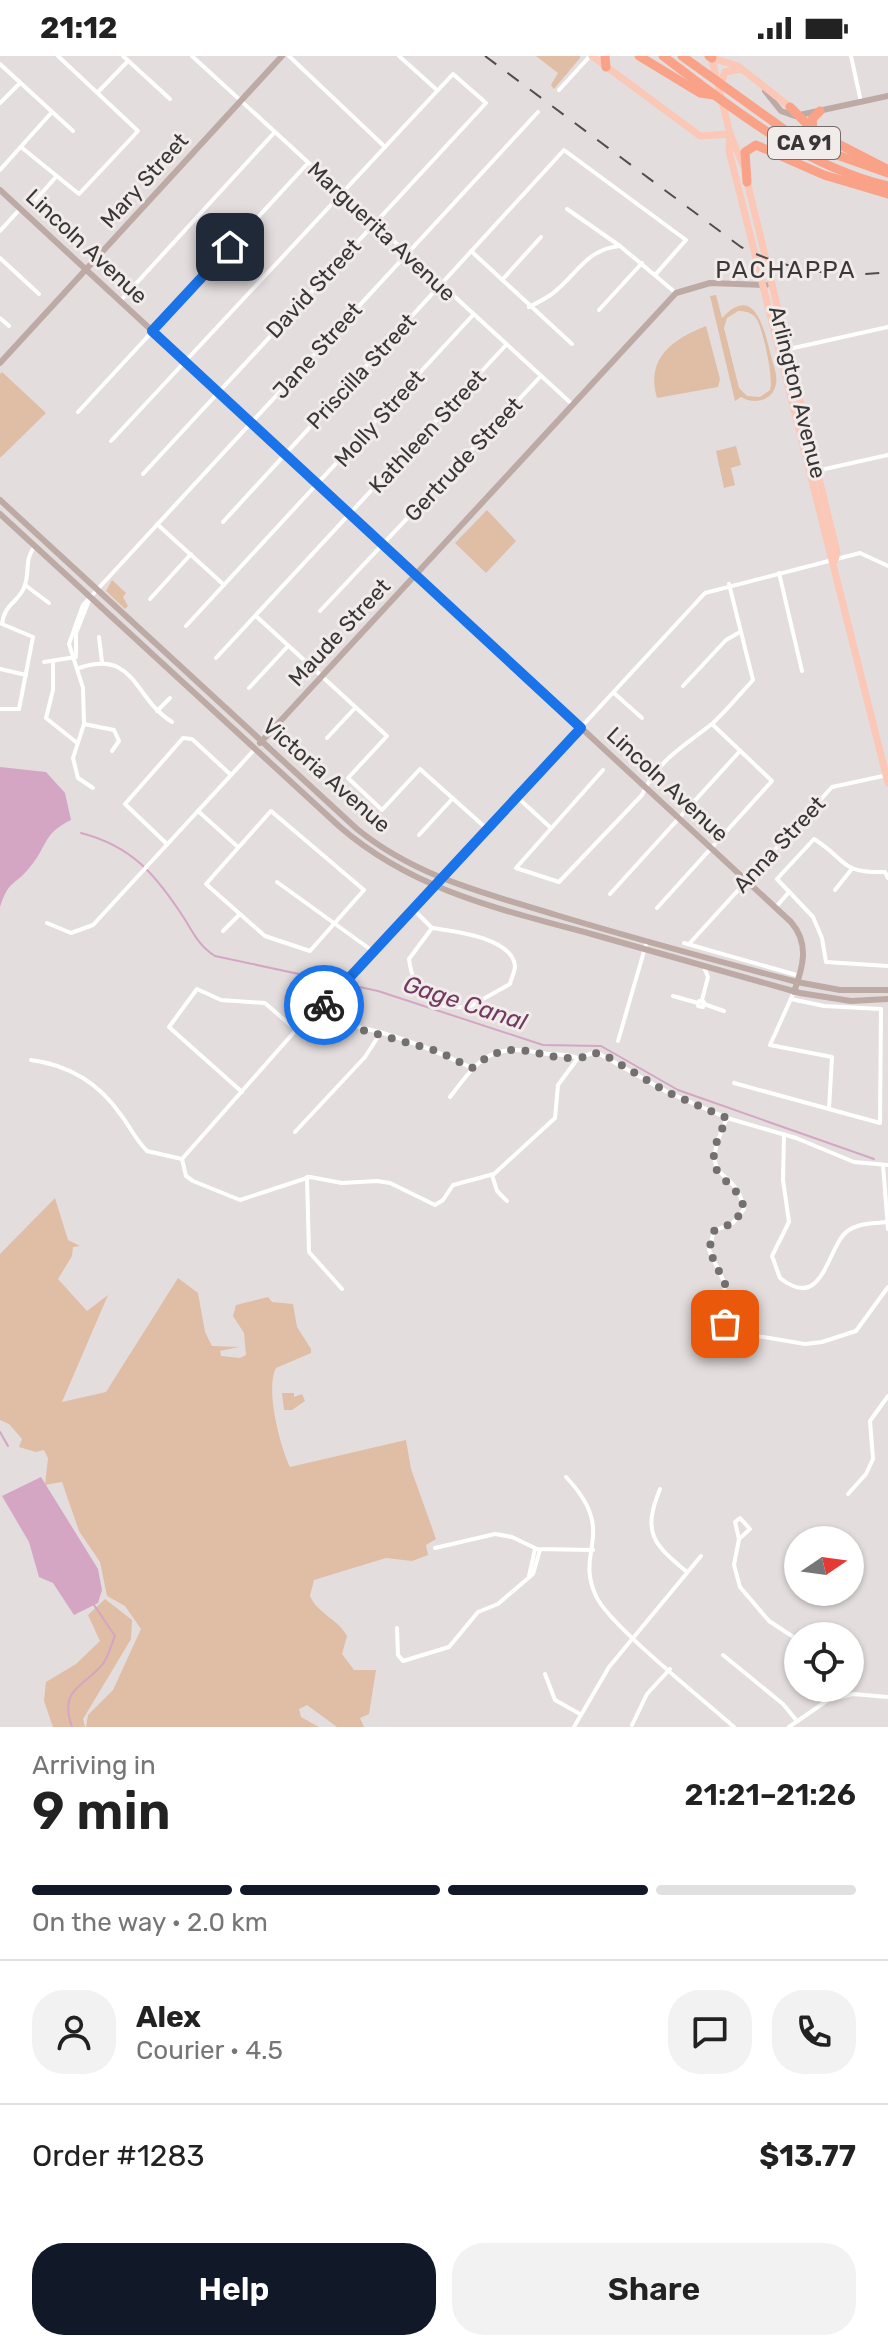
<!DOCTYPE html>
<meta charset="utf-8">
<style>
body{margin:0;font-family:Rubik,sans-serif;background:#f2f2f2;color:#222;height:100vh;display:flex;flex-direction:column;font-size:30px;white-space:nowrap}
*{box-sizing:border-box;margin:0}
p{font-size:26px;color:#767676}
.icon{flex:none;width:44px;height:44px;fill:none;stroke:currentColor;stroke-width:2;stroke-linecap:round;stroke-linejoin:round}
.map{position:relative;height:1671px;overflow:hidden}
.panel{display:flex;flex-direction:column;background:#fff;flex:1}
.panel>*{flex:none}
.needle{width:52px;rotate:77deg}
.controls{position:absolute;left:784px;top:1470px;display:grid;gap:16px}
.controls a{display:grid;place-items:center;width:80px;height:80px;border-radius:50%;background:#fff;box-shadow:0 2px 6px #0004;font-size:40px}
.pin{position:absolute;display:grid;place-items:center;width:68px;height:68px;color:#fff;margin:-34px;border-radius:16px;box-shadow:0 4px 12px #0006}
.courier{position:absolute;display:grid;place-items:center;width:80px;height:80px;margin:-40px;border:6px solid #1a73e8;border-radius:50%;background:#fff;color:#222;box-shadow:0 2px 10px #0007}
.summary em{font-style:normal;font-weight:600}
.summary div{display:flex;flex-direction:column-reverse}
.summary{display:flex;align-items:center;justify-content:space-between;height:136px;padding:0 32px}
h1{font-size:52px;font-weight:600;line-height:60px}
.bar{display:grid;grid-template-columns:repeat(4,1fr);gap:12px 8px;align-content:center;height:96px;padding:0 32px}
.bar i{height:10px;border-radius:6px;background:#e0e0e0}
.bar .current{background:#111827}
.bar p{grid-column:span 4}
.line{display:flex;align-items:center;gap:20px;padding:0 32px;border-top:2px solid #e0e0e0}
.line div{flex:1}
.round{display:grid;place-items:center;flex:none;width:84px;height:84px;border-radius:32px;background:#f2f2f2}
.action{display:flex;gap:16px;margin-top:auto;padding:16px 32px}
.action a{flex:1;height:92px;border-radius:32px;background:#111827;color:#fff;font-size:32px;font-weight:600;line-height:92px;text-align:center}
.action a+a{background:#f2f2f2;color:#222}
.status{display:flex;justify-content:space-between;align-items:center;height:56px;padding:0 40px;background:#fff;direction:ltr}
.status svg{height:22px;fill:currentColor}
.map>svg:first-child{display:block}
.green{fill:#e0bda5;fill-rule:evenodd}
.water{fill:#d4a6c4}
.lines{fill:none;stroke-linecap:round;stroke-linejoin:round}
.stream{stroke:#d4a6c4;stroke-width:2}
.street{stroke:#fff;stroke-width:4}
.secondary{stroke:#bdaaa5;stroke-width:6}
.primary{stroke:#fbc7b7;stroke-width:7}
.highway{stroke:#f9a287;stroke-width:9}
.rail{stroke:#514d4d;stroke-width:2;stroke-dasharray:14 14;stroke-linecap:butt}
.done{stroke:#757070;stroke-width:8;stroke-dasharray:0 14.4}
.route{stroke:#1a73e8;stroke-width:10}
.labels{text-anchor:middle;stroke-width:6;stroke-linejoin:round;paint-order:stroke}
.shield{fill:#f1ebea;stroke:#706c6c;stroke-width:2}
.shield-label{font-size:20px;font-weight:bold;fill:#393636}
.street-label{font-size:22px;fill:#393636;stroke:#f1ebea}
.neighbourhood-label{font-size:24px;letter-spacing:2px;fill:#3c3838;stroke:#f1ebea}
.water-label{font-size:24px;font-style:italic;fill:#723961;stroke:#f1ebea}
</style>
<div class="status"><b>21:12</b><svg viewBox="0 0 49 12"><path d="M0 12V9h3v3zM5 12V6h3v6zM10 12V3h3v9zM15 12V0h3v12zM26 1h20v11H26zM47 4h2v5h-2z"/></svg></div>
<div class="map">
<svg width="888" height="1671" viewBox="0 0 888 1671">
<rect width="100%" height="100%" fill="#e4dddd"/>
<!-- green -->
<g class="green">
<path d="M 536,0 L 580,0 L 580,2 L 554,33 L 551,29 L 558,17 Z"/>
<path d="M 716,239 L 722,262 C 754,227 764,272 770,296 C 772,306 778,318 776,328 C 773,345 754,349 741,341 L 735,345 L 710,240 ZM 738,255 C 745,255 751,256 756,262 C 763,272 774,323 770,334 L 760,341 L 747,340 L 739,332 L 724,272 L 727,262 Z"/>
<path d="M 706,270 L 720,323 L 718,331 L 657,342 C 645,302 673,283 706,270 Z"/>
<path d="M 2,316 L 46,357 L 0,402 L 0,318 Z"/>
<path d="M 736,390 L 741,409 L 731,412 L 735,429 L 724,432 L 716,395 Z"/>
<path d="M 487,454 L 516,485 L 486,517 L 455,487 Z"/>
<path d="M 112,524 L 126,537 L 123,541 L 128,550 L 125,553 L 106,535 Z"/>
<path d="M 55,1142 L 68,1184 L 80,1190 L 73,1191 L 72,1200 L 58,1223 L 87,1255 L 108,1239 L 62,1346 L 106,1336 L 178,1222 L 198,1237 L 205,1276 L 212,1290 L 239,1291 L 220,1295 L 221,1300 L 240,1302 L 246,1299 L 244,1277 L 233,1260 L 236,1249 L 268,1241 L 272,1246 L 293,1248 L 297,1271 L 311,1293 L 311,1297 L 276,1312 C 265,1333 280,1390 290,1411 L 406,1384 L 411,1413 L 436,1483 L 426,1489 L 428,1499 L 412,1505 L 386,1502 L 314,1524 L 310,1540 C 318,1558 338,1563 347,1580 L 342,1598 L 354,1614 L 376,1614 L 369,1658 L 360,1662 L 364,1671 L 337,1671 L 307,1649 L 299,1653 L 301,1661 L 319,1671 L 86,1671 L 88,1659 L 113,1634 L 141,1573 L 125,1550 L 107,1540 L 100,1506 L 79,1475 L 62,1426 L 45,1429 L 48,1402 L 44,1394 L 36,1396 L 19,1391 L 22,1383 L 9,1368 L 0,1364 L 0,1198 Z"/>
<path d="M 282,1337 L 294,1337 L 294,1341 L 302,1338 L 305,1345 L 292,1354 L 284,1354 Z"/>
<path d="M 105,1543 L 132,1564 L 131,1583 L 83,1663 L 85,1671 L 53,1671 L 44,1645 L 46,1626 L 76,1608 L 100,1585 L 88,1559 Z"/>
</g>
<!-- water -->
<g class="water">
<path d="M 0,711 L 46,716 L 65,737 L 71,764 C 42,778 48,790 30,811 C 14,831 9,823 0,851 Z"/>
<path d="M 41,1421 L 98,1513 L 102,1534 L 98,1547 L 74,1559 L 53,1527 L 39,1521 L 29,1486 L 2,1440 Z"/>
</g>
<g class="lines">
<!-- stream -->
<g class="stream">
<path d="M 81,777 C 132,790 156,819 184,862 C 193,877 200,891 215,900 L 378,935 L 543,989 L 601,990 L 678,1034 L 874,1103"/>
<path d="M 0,1376 L 8,1390"/>
<path d="M 72,1671 C 59,1633 81,1633 102,1609 C 108,1602 111,1589 115,1580 L 94,1549"/>
</g>
<!-- street -->
<g class="street">
<path d="M 123,0 L 170,43"/>
<path d="M 192,0 L 573,349"/>
<path d="M 289,0 L 385,91"/>
<path d="M 399,0 L 437,34"/>
<path d="M 851,0 L 861,46"/>
<path d="M 0,8 L 73,75"/>
<path d="M 559,34 L 590,0"/>
<path d="M 98,36 L 128,5"/>
<path d="M 0,47 L 20,27"/>
<path d="M 21,91 L 79,138 L 138,75 L 58,0"/>
<path d="M 0,114 L 52,56"/>
<path d="M 32,148 L 55,122"/>
<path d="M 567,153 L 620,190 L 676,237"/>
<path d="M 0,175 L 20,153"/>
<path d="M 471,195 L 572,288"/>
<path d="M 0,202 L 39,238"/>
<path d="M 502,224 L 541,181"/>
<path d="M 121,244 L 274,77"/>
<path d="M 529,251 C 537,247 545,243 552,238 C 577,219 586,193 620,190"/>
<path d="M 599,254 L 642,207"/>
<path d="M 0,262 L 9,270"/>
<path d="M 789,293 L 888,271"/>
<path d="M 78,356 L 308,107"/>
<path d="M 111,385 L 453,18 L 486,47 L 143,418"/>
<path d="M 816,415 L 888,399"/>
<path d="M 223,466 L 564,94 L 686,184 L 655,219"/>
<path d="M 157,468 L 224,529"/>
<path d="M 779,517 L 802,615"/>
<path d="M 25,529 L 49,547"/>
<path d="M 150,543 L 191,498"/>
<path d="M 320,555 L 540,321"/>
<path d="M 256,560 L 387,680 L 348,722 L 382,754 L 420,713 L 487,773"/>
<path d="M 186,570 L 473,259"/>
<path d="M 99,581 L 102,606"/>
<path d="M 76,599 L 76,577 L 90,542"/>
<path d="M 216,602 L 506,289"/>
<path d="M 44,606 L 76,601"/>
<path d="M 53,606 L 53,634 L 46,662 L 76,686"/>
<path d="M 79,612 C 136,593 133,642 172,666"/>
<path d="M 0,613 L 26,619"/>
<path d="M 683,630 L 726,584 L 740,576"/>
<path d="M 249,632 L 288,590"/>
<path d="M 614,637 L 642,662"/>
<path d="M 0,653 L 19,653 L 33,581 L 2,568 C 5,546 20,546 25,529 C 30,513 24,504 35,490"/>
<path d="M 157,655 L 170,642"/>
<path d="M 84,668 L 114,674 L 119,685 L 112,695"/>
<path d="M 327,682 L 355,652"/>
<path d="M 603,714 L 516,812 L 559,826 L 642,739 C 657,704 686,689 713,667 C 727,654 740,638 753,624 L 729,528"/>
<path d="M 93,732 L 78,722 L 73,702 L 84,668 L 83,632 L 69,588 L 83,549 L 538,56"/>
<path d="M 517,741 L 551,772"/>
<path d="M 198,755 L 238,791"/>
<path d="M 271,755 L 364,834 L 310,895 L 265,880 L 206,828 Z"/>
<path d="M 419,779 L 453,742"/>
<path d="M 167,788 L 125,748 L 183,682 L 192,683 L 231,719"/>
<path d="M 888,822 L 885,816 C 838,817 848,804 814,783 L 777,823 L 813,861 L 822,882 L 826,906 L 888,910"/>
<path d="M 277,826 L 374,896"/>
<path d="M 835,834 L 851,814"/>
<path d="M 610,838 L 740,695"/>
<path d="M 776,851 L 789,836"/>
<path d="M 657,852 L 772,725 L 712,668"/>
<path d="M 414,854 L 432,872"/>
<path d="M 47,867 L 71,877 L 93,869 L 255,693"/>
<path d="M 432,872 C 452,875 512,881 515,910 C 515,915 511,923 510,928 L 469,951 C 431,954 414,940 409,903 Z"/>
<path d="M 223,875 L 239,859"/>
<path d="M 684,887 L 800,920"/>
<path d="M 689,888 L 832,731 L 888,719"/>
<path d="M 794,936 L 770,989 L 832,1001 L 829,1053"/>
<path d="M 673,940 L 698,947"/>
<path d="M 702,944 L 708,921 L 704,911"/>
<path d="M 699,945 L 704,946 L 703,951 L 698,950 Z"/>
<path d="M 704,948 L 724,955"/>
<path d="M 319,955 C 339,970 360,970 383,977 C 414,986 443,998 472,1012"/>
<path d="M 618,985 L 647,885"/>
<path d="M 31,1004 C 69,1009 99,1027 121,1059 C 130,1071 136,1084 147,1095 L 182,1103"/>
<path d="M 734,1027 L 880,1067 L 881,953 L 824,950 L 791,943"/>
<path d="M 242,1036 L 169,971 L 197,933 L 221,944 L 265,947 L 296,974"/>
<path d="M 450,1041 C 479,1003 490,987 540,997 C 552,999 566,997 578,1002"/>
<path d="M 727,1062 C 695,1132 734,1105 744,1153 L 733,1167 L 714,1175 L 709,1194 L 725,1228 L 722,1258 L 725,1268 L 733,1276 L 805,1288 L 822,1286 L 856,1275 L 888,1231"/>
<path d="M 295,1076 L 365,1001 L 381,976"/>
<path d="M 784,1078 L 783,1124 L 789,1166 L 772,1200 L 780,1222 C 825,1258 827,1187 849,1174 C 860,1167 875,1167 887,1166"/>
<path d="M 182,1103 L 296,974 L 343,929 L 705,537 L 860,497 L 888,510"/>
<path d="M 182,1103 L 186,1120 L 193,1125 L 240,1144 L 310,1121 L 342,1127 L 377,1125 L 390,1127 L 435,1149 L 443,1144 L 453,1129 L 494,1118 L 555,1062 L 558,1029 L 578,1002 L 596,996 L 667,1036 L 727,1062 L 796,1082 L 854,1106 L 888,1109"/>
<path d="M 883,1109 L 888,1173"/>
<path d="M 492,1119 L 497,1135 L 507,1145"/>
<path d="M 307,1121 L 309,1196 L 342,1233"/>
<path d="M 566,1421 C 619,1477 574,1494 596,1540 C 609,1569 705,1645 734,1671"/>
<path d="M 660,1433 C 642,1477 653,1488 687,1516"/>
<path d="M 848,1438 L 866,1418 L 873,1403 L 870,1365 L 888,1340"/>
<path d="M 739,1483 L 750,1473 L 740,1462 L 735,1466 L 739,1483 L 734,1509 L 740,1531 L 769,1565 L 798,1584"/>
<path d="M 435,1492 L 495,1478 L 512,1481 L 537,1493 L 593,1494"/>
<path d="M 529,1520 L 535,1493"/>
<path d="M 397,1572 L 398,1599 L 403,1605 L 449,1591 L 478,1556 L 498,1548 L 533,1518 L 540,1494"/>
<path d="M 723,1599 L 783,1648 L 797,1665"/>
<path d="M 545,1618 L 555,1644 L 580,1658"/>
<path d="M 824,1632 L 828,1644"/>
<path d="M 632,1669 L 647,1638 L 670,1613"/>
<path d="M 574,1671 L 609,1611 L 701,1500"/>
<path d="M 789,1671 L 828,1644 L 853,1638 L 888,1641"/>
</g>
<!-- secondary -->
<g class="secondary">
<path d="M 765,35 L 781,55 L 795,60 L 888,40"/>
<path d="M 0,134 L 791,866 C 810,888 803,911 794,936"/>
<path d="M 0,307 L 282,0"/>
<path d="M 0,444 L 357,773 C 416,821 485,837 556,859 C 636,883 717,905 797,926 L 840,934 L 888,934"/>
<path d="M 0,458 L 340,771 C 414,835 503,854 595,879 C 663,898 731,918 800,937 L 851,945 L 888,943"/>
<path d="M 260,687 L 676,237 L 710,227 L 766,229"/>
</g>
<!-- primary -->
<g class="primary">
<path d="M 592,0 L 700,80 L 730,78"/>
<path d="M 711,0 L 730,78 L 743,109"/>
<path d="M 712,2 L 738,10 L 790,51"/>
<path d="M 720,30 L 725,16 L 740,13"/>
<path d="M 730,78 L 729,95 L 888,727"/>
<path d="M 746,121 L 831,472 L 837,496 L 835,504"/>
</g>
<!-- highway -->
<g class="highway">
<path d="M 605,0 L 606,11"/>
<path d="M 639,0 L 700,37 L 714,39"/>
<path d="M 663,0 C 733,53 801,109 888,130"/>
<path d="M 682,0 L 803,87 L 888,117"/>
<path d="M 709,0 L 712,2"/>
<path d="M 790,51 L 815,76 L 885,112"/>
<path d="M 813,73 L 812,63 L 820,55"/>
<path d="M 747,126 L 745,96 L 756,89 L 824,119 L 888,138"/>
</g>
<!-- rail -->
<path class="rail" d="M 485,0 L 741,191 C 787,214 837,223 888,216"/>
</g>
<g class="lines">
<!-- done -->
<path class="done" d="M 324,949 L 319,955 L 334,966 L 437,995 L 472,1012 C 515,977 533,1004 578,1002 C 588,1001 592,995 603,998 L 667,1036 L 727,1062 C 719,1081 704,1104 723,1122 C 734,1134 740,1136 744,1153 L 733,1167 L 714,1175 L 709,1194 L 725,1228 L 722,1253 L 725,1268"/>
<!-- route -->
<path class="route" d="M 230,191 L 152,275 L 581,672 L 324,949"/>
</g>
<g class="labels">
<!-- shield labels -->
<rect class="shield" x="768" y="71" width="72" height="32" rx="6"/>
<g class="shield-label">
<text x="804" y="94">CA 91</text>
</g>
<!-- street labels -->
<g class="street-label">
<text transform="translate(144 124) rotate(-48)" y="8">Mary Street</text>
<text transform="translate(382 175) rotate(43)" y="8">Marguerita Avenue</text>
<text transform="translate(87 190) rotate(43)" y="8">Lincoln Avenue</text>
<text transform="translate(313 232) rotate(-47)" y="8">David Street</text>
<text transform="translate(317 294) rotate(-48)" y="8">Jane Street</text>
<text transform="translate(361 315) rotate(-47)" y="8">Priscilla Street</text>
<text transform="translate(798 336) rotate(76)" y="8">Arlington Avenue</text>
<text transform="translate(379 362) rotate(-48)" y="8">Molly Street</text>
<text transform="translate(427 375) rotate(-47)" y="8">Kathleen Street</text>
<text transform="translate(463 403) rotate(-47)" y="8">Gertrude Street</text>
<text transform="translate(339 576) rotate(-47)" y="8">Maude Street</text>
<text transform="translate(327 719) rotate(41)" y="8">Victoria Avenue</text>
<text transform="translate(668 728) rotate(43)" y="8">Lincoln Avenue</text>
<text transform="translate(779 788) rotate(-47)" y="8">Anna Street</text>
</g>
<!-- neighbourhood labels -->
<g class="neighbourhood-label">
<text x="786" y="222">PACHAPPA</text>
</g>
<!-- water labels -->
<g class="water-label">
<text transform="translate(465 947) rotate(18)" y="8">Gage Canal</text>
</g>
</g>
</svg>
<div class="controls">
<a><svg class="needle" viewBox="-14 -14 28 28"><path d="M0-13l5 13h-10z" fill="#e53935"/><path d="M0 13l5-13h-10z" fill="#767676"/></svg></a>
<a><svg class="icon" aria-label="locate" viewBox="0 0 24 24"><circle cx="12" cy="12" r="6"/><path d="M12 2v4M12 18v4M2 12h4M18 12h4"/></svg></a>
</div>
<div class="pin" style="left:725px;top:1268px;background:#ea580c"><svg class="icon" aria-label="bag" viewBox="0 0 24 24"><path d="M5 8h14l-1 12H6zM9 8a3 3 0 0 1 6 0"/></svg></div>
<div class="pin" style="left:230px;top:191px;background:#1f2937"><svg class="icon" aria-label="home" viewBox="0 0 24 24"><path d="M3 11l9-7 9 7M6 9v11h12V9"/></svg></div>
<div class="courier" style="left:324px;top:949px"><svg class="icon" aria-label="bike" viewBox="0 0 24 24"><circle cx="6" cy="16" r="4"/><circle cx="18" cy="16" r="4"/><path d="M6 16l4-8h5l3 8M10 8l3 8H6M13 5h3"/></svg></div>
</div>
<section class="panel">
<div class="summary"><div><h1>9 min</h1><p>Arriving in</p></div><em>21:21–21:26</em></div>
<div class="bar"><i class="current"></i><i class="current"></i><i class="current"></i><i></i><p>On the way · 2.0 km</p></div>
<div class="line" style="height:144px"><a class="round"><svg class="icon" aria-label="person" viewBox="0 0 24 24"><circle cx="12" cy="8" r="4"/><path d="M4 21q1-7 8-7t8 7"/></svg></a><div><b>Alex</b><p>Courier · 4.5</p></div><a class="round"><svg class="icon" aria-label="chat" viewBox="0 0 24 24"><path d="M4 5h16v11H9l-5 4z"/></svg></a><a class="round"><svg class="icon" aria-label="phone" viewBox="0 0 24 24"><path d="M5 4h4l2 5-3 2q2 4 5 5l2-3 5 2v4C11 20 4 13 5 4z"/></svg></a></div>
<div class="line" style="height:104px"><div>Order #1283</div><b>$13.77</b></div>
<div class="action"><a>Help</a><a>Share</a></div>
</section>
